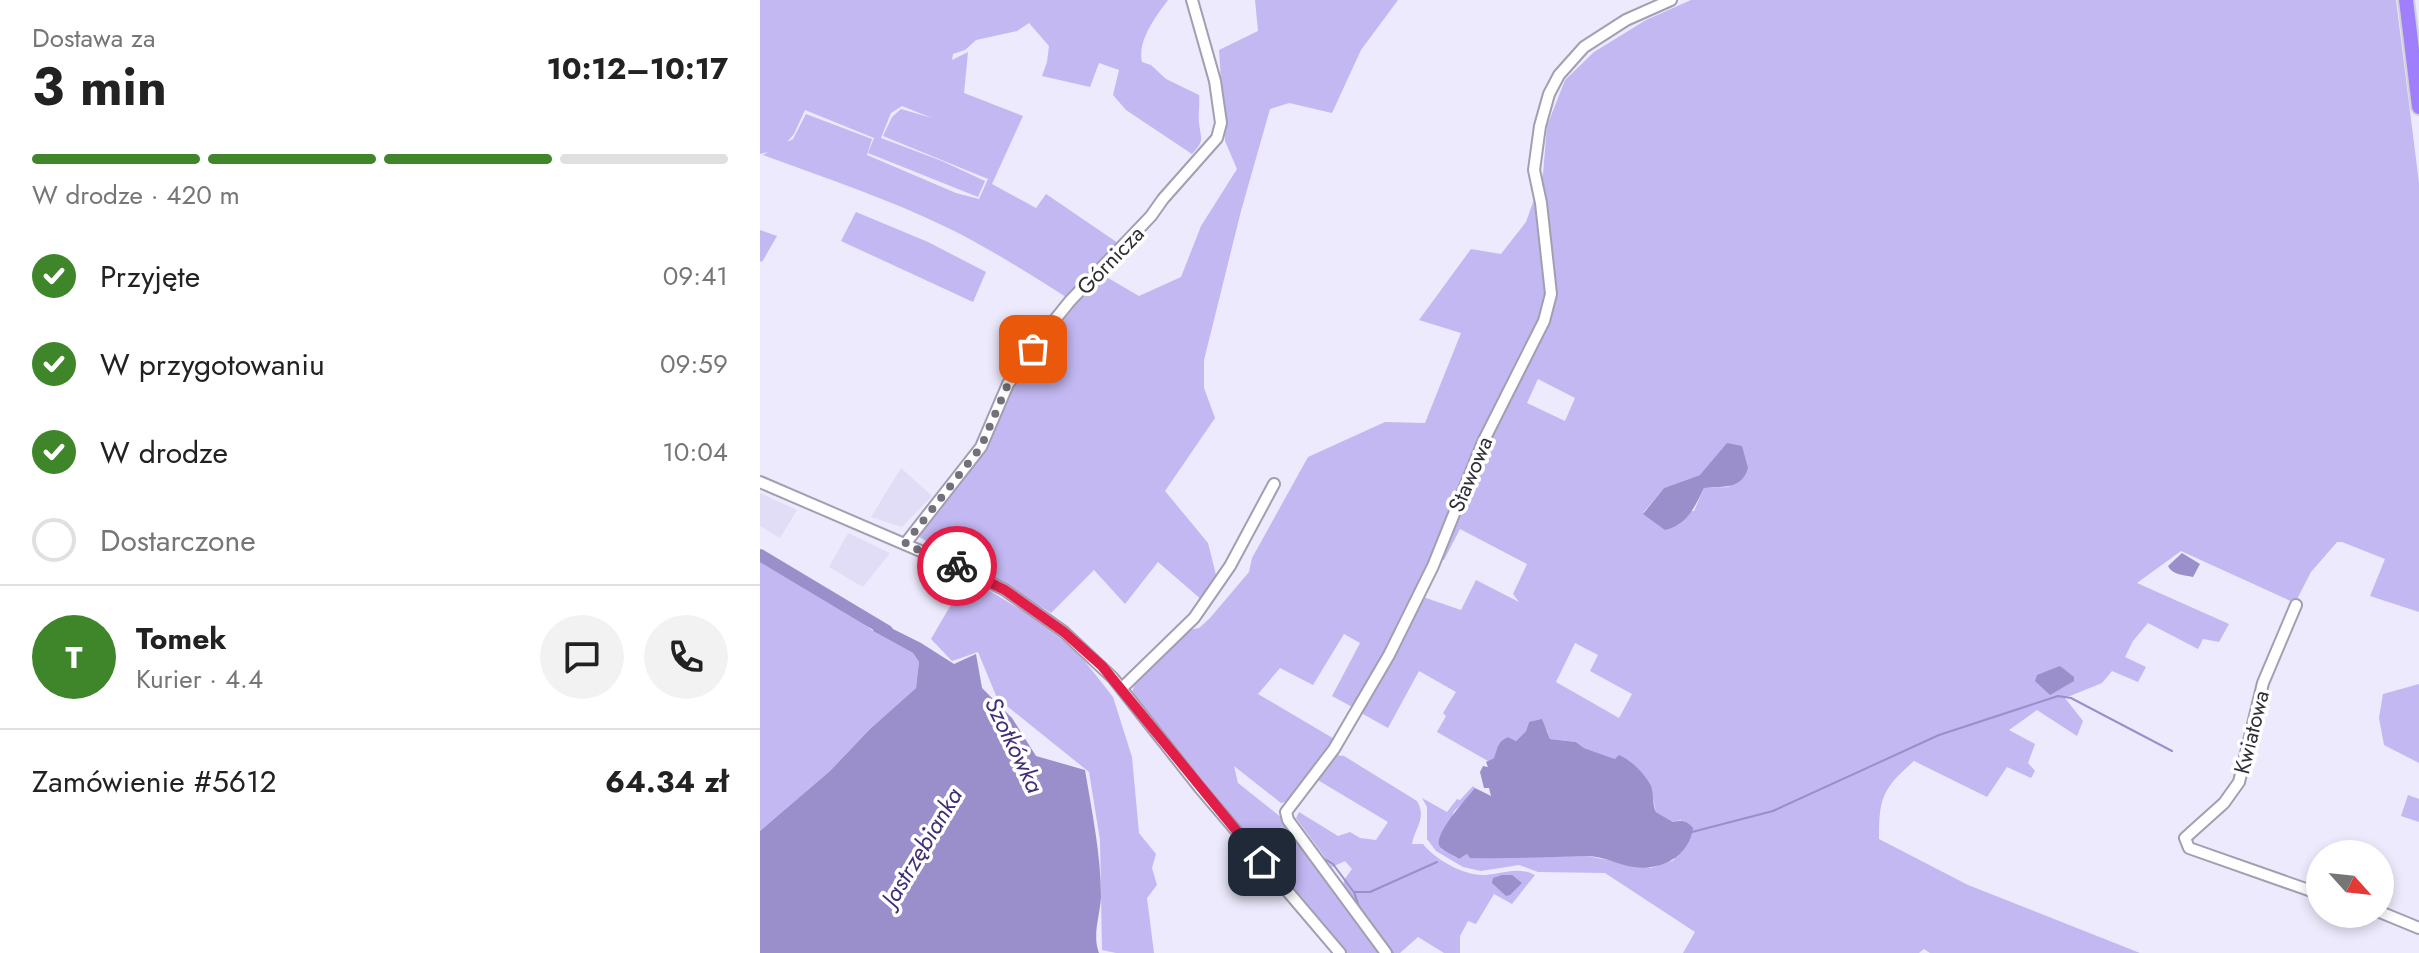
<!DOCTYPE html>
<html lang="pl">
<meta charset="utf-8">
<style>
body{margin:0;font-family:Jost,sans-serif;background:#f2f2f2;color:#222;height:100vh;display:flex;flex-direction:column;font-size:30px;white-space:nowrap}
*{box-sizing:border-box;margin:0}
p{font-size:26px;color:#767676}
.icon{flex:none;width:44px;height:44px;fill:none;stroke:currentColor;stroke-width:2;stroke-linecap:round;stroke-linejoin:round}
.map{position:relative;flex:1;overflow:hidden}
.panel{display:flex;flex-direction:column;background:#fff;width:760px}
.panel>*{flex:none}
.needle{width:52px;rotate:117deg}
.controls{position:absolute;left:1546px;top:840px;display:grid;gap:16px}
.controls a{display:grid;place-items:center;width:88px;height:88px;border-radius:50%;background:#fff;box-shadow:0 4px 12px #0003;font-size:40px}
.pin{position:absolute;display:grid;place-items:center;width:68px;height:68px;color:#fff;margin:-34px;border-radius:16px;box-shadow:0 4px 12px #0006}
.courier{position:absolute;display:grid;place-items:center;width:80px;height:80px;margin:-40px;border:6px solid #e11d48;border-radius:50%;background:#fff;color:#222;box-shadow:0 2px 10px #0007}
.headline em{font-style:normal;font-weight:700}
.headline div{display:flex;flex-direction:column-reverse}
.headline{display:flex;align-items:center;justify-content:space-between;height:136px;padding:0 32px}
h1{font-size:52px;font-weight:700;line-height:60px}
.bar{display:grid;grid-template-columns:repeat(4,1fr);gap:12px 8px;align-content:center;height:96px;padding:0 32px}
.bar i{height:10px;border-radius:6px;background:#e0e0e0}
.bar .selected{background:#3f862b}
.bar p{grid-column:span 4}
.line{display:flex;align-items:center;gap:20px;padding:0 32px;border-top:2px solid #e0e0e0}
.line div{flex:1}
.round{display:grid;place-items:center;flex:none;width:84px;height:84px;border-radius:42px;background:#f2f2f2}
ol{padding:0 32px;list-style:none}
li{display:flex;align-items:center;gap:24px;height:88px}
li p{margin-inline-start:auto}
li .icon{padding:8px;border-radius:50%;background:#3f862b;color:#fff;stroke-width:4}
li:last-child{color:#767676}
li i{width:44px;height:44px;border:4px solid #e0e0e0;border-radius:50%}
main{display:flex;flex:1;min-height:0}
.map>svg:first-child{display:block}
.built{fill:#e1ddf7}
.green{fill:#c3b8f2;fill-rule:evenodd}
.water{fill:#9a8ecb}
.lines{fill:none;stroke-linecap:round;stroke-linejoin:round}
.stream{stroke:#9a8ecb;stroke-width:2}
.river{stroke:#9a8ecb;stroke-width:12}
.minor-casing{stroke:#a29fb1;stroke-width:14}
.highway-casing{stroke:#d1d1d3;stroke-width:18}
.minor{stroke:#fff;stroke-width:10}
.highway{stroke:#9f7ffb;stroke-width:14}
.done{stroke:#72707b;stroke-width:8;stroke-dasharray:0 14.4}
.route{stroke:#e11d48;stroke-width:10}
.labels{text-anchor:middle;stroke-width:7;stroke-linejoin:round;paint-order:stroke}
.street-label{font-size:22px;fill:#2f2e35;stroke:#fff}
.water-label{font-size:24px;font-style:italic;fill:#432d77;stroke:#fff}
</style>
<main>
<section class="panel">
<div class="headline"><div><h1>3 min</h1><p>Dostawa za</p></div><em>10:12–10:17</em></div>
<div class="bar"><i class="selected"></i><i class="selected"></i><i class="selected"></i><i></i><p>W drodze · 420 m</p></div>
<ol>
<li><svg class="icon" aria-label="check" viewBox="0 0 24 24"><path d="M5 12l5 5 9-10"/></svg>Przyjęte<p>09:41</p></li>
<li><svg class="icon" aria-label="check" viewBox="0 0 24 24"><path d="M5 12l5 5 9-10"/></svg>W przygotowaniu<p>09:59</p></li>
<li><svg class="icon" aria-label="check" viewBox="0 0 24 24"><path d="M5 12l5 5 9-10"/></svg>W drodze<p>10:04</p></li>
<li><i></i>Dostarczone</li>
</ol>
<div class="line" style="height:144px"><b class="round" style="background:#3f862b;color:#fff">T</b><div><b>Tomek</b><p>Kurier · 4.4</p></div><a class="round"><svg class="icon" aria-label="chat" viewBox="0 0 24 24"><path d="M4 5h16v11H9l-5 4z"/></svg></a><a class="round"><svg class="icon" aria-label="phone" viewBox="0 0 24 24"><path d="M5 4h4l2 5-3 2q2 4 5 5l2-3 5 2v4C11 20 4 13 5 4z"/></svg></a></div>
<div class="line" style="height:104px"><div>Zamówienie #5612</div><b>64.34 zł</b></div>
</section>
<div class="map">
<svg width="1659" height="953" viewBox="0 0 1659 953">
<rect width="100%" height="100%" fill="#edeafd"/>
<!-- built -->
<g class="built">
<path d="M 141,468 L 172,496 L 142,527 L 111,517 Z"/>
<path d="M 0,493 L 37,510 L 20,538 L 0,526 Z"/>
<path d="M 88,533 L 130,553 L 103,587 L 69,567 Z"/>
</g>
<!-- green -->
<g class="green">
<path d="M 0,0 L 408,0 C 396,16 377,41 382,62 L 391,65 L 406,79 L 439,95 C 440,105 438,115 439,123 C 441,140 445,140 432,154 L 366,110 L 353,95 L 359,70 L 339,63 L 330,87 L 282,76 L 287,62 L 289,46 L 269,23 L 257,31 L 216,40 L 205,50 L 193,54 L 192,60 L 208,52 L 204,93 L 263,116 L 232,184 L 276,208 L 286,194 L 358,243 L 306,297 C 268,273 229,248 188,228 C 129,199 65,178 3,155 L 8,152 L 0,154 ZM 142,106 L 172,118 L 141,109 L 132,117 L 123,136 L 228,179 L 219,199 L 196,193 L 107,155 L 112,139 L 46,114 L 33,139 L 27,142 L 34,134 L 45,110 L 114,138 L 108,153 L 218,197 L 225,181 L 182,161 L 121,138 L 131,113 Z"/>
<path d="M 495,0 L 638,0 L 601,50 L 572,113 L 529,103 L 510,109 L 481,211 L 444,360 L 444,388 L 455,418 L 405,491 L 448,543 L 456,575 L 442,600 L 398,562 L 365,604 L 334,570 L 291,613 L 251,588 L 159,537 L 225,451 L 252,388 L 320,299 L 343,275 L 379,296 L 421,277 L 441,226 L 477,169 L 465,141 L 459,50 L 498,31 Z"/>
<path d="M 931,0 L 1636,0 L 1659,183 L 1659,612 L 1610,596 L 1625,559 L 1582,542 L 1577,542 L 1551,572 L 1535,603 L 1421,551 L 1377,583 L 1469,624 L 1459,642 L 1443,639 L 1438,649 L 1388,623 L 1373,641 L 1365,657 L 1386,667 L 1378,682 L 1352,671 L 1342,683 L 1305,698 L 1323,721 L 1317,736 L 1277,710 L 1249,730 L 1275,744 L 1268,763 L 1275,771 L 1271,778 L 1247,767 L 1227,797 L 1154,761 C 1122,789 1119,798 1119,839 L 1208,885 L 1380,953 L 1170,953 L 1164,949 L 1159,953 L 923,953 L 935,932 L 845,873 L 778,872 L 759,865 L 721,871 L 703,867 L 676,851 L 667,839 L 667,807 L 662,798 L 687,812 L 697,799 L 700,800 L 713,786 L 715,788 L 711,796 L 694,811 L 681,849 L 699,859 L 707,854 L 711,858 L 827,856 L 891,868 L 914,860 L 921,820 L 913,822 L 896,812 L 890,786 L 855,759 L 824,748 L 816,742 L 790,739 L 787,730 L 769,722 L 766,731 L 756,741 L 748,737 L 734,758 L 728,761 L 677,732 L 686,716 L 683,713 L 696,692 L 659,671 L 628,728 L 601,713 L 663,597 L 701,610 L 716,580 L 759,602 L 753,594 L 767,564 L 700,529 L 684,560 L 679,559 L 672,563 L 596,709 L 572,696 L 600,643 L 584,634 L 553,685 L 520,668 L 498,694 L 576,740 C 565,755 539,800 521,803 L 474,766 L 478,783 L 522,818 L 622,953 L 586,953 L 439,780 L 372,692 L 375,683 L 428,630 L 439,628 L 450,618 L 489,572 L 492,558 L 548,457 L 625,422 L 665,423 L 701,333 L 659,320 L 711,249 L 741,254 L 766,222 L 783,174 L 787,126 L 805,80 L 834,52 L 886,20 ZM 778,379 L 815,398 L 805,421 L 767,403 ZM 940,475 L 970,487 L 944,488 L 934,511 L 883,513 L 904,488 ZM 815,643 L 838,655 L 830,671 L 872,694 L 859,718 L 796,682 Z"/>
<path d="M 96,212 L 168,242 L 226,272 L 213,302 L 81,241 Z"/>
<path d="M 0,230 L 17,236 L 2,262 L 0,261 Z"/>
<path d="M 0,560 L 87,610 L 113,631 L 153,653 L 159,662 L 156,688 L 110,729 L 70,771 L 0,831 Z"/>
<path d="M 207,577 L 263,611 L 316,650 L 353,697 L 372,757 L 379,833 L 396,854 L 392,868 L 397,885 L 387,898 L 394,953 L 356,953 L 342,950 L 340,840 L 329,772 L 237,698 L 218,652 L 192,661 L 171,639 Z"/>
<path d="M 1659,684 L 1659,763 L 1624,745 L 1619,718 L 1623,694 Z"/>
<path d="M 575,755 L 584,756 L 657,801 C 667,818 655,827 652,844 L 663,844 C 676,860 704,876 725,875 C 744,874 757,866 775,875 L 752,904 L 734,894 L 716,924 L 708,921 L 700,936 L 700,953 L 684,953 L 658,937 L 640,953 L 634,953 L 583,887 L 584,880 L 592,869 L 585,861 L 572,867 L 536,818 L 539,812 L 578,836 L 590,832 L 600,838 L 616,840 L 628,822 L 556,779 Z"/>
<path d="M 1648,795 L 1659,799 L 1659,822 L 1641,816 Z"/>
</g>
<!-- water -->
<g class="water">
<path d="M 967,443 L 982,446 L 988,468 C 982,490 962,486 944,488 C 934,508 928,524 905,530 L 883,514 L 904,488 L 940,475 Z"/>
<path d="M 1422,553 L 1440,564 L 1433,577 C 1425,575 1412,575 1408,566 Z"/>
<path d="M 117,621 L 161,643 L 194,664 L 216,654 L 222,688 L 252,718 L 276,756 L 325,770 C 332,812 341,855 341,897 C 340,916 332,935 339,953 L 0,953 L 0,831 L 70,771 L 110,729 L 156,688 L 159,662 L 153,653 L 113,631 Z"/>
<path d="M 1300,666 L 1314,677 L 1314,681 L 1290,695 L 1275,681 L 1277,675 Z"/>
<path d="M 782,719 L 790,739 L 816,742 L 824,748 L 855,759 L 859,755 C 871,760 885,774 891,786 C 894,795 892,804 896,812 L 913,822 C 922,820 927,821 933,828 C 929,856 902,871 874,867 C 858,865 844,856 827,856 C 788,857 749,859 710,858 L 707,854 L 699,859 C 694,855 681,851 679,845 C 675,832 708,797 715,788 L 731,796 L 729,788 L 724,788 L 720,772 L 723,766 L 728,767 L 726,762 L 734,758 C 738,748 737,742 748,737 L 756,741 L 766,731 L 769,722 Z"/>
<path d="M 742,875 L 752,875 L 762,883 L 750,895 L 746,896 L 732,883 L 733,878 Z"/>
</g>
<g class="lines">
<!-- stream -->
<g class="stream">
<path d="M 543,831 L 563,858 L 573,864 L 593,891"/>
<path d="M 932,832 L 1013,811 L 1179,735 L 1298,696 L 1311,698 L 1412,751"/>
<path d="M 633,953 L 599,907 L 594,892 L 610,892 L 677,862"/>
</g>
<!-- river -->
<path class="river" d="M 0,555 L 127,631"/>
<defs>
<g id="minor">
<path d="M 0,482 L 214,574 L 245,590 L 304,632 L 353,678 L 439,787 L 580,953"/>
<path d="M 145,544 L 221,447 L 248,384 L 285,332 L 310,301 L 391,216 L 403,199 L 457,138 L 461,123 L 455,81 L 432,0"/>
<path d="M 1536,605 L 1503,683 L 1479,782 L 1464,803 L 1425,838 L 1429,848 L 1560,894"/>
<path d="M 362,688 L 434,618 L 470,566 L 514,484"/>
<path d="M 1620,912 L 1659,928"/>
<path d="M 626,953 L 528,820 L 526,812 L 574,749 L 629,655 L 673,566 L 723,442 L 784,321 L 791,294 L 781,203 L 774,170 L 780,126 L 789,94 L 799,75 L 824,47 L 866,20 L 911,0"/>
</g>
<path id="highway" d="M 1646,0 L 1659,107"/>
</defs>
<!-- minor casing -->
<use href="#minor" class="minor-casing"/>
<!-- highway casing -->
<use href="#highway" class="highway-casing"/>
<!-- minor -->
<use href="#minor" class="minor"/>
<!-- highway -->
<use href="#highway" class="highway"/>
</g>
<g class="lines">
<!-- done -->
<path class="done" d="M 197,566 L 145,544 L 221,447 L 248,384 L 273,349"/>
<!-- route -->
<path class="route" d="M 197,566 L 245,590 L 304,632 L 342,666 L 502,862"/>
</g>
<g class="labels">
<!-- street labels -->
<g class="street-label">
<text transform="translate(350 260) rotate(-46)" y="8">Górnicza</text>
<text transform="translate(710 474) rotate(-67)" y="8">Stawowa</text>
<text transform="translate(1491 732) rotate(-76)" y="8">Kwiatowa</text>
</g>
<!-- water labels -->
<g class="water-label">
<text transform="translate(254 745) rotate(64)" y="8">Szotkówka</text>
<text transform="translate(162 847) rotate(-59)" y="8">Jastrzębianka</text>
</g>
</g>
</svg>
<div class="controls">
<a><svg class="needle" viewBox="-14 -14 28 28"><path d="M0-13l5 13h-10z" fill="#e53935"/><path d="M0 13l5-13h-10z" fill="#767676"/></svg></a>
</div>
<div class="pin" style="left:273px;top:349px;background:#ea580c"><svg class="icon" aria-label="bag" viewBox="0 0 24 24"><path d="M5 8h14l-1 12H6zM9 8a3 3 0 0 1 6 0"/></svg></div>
<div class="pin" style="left:502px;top:862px;background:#1f2937"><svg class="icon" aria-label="home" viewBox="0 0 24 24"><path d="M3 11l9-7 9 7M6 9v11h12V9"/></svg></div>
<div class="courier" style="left:197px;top:566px"><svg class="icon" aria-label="bike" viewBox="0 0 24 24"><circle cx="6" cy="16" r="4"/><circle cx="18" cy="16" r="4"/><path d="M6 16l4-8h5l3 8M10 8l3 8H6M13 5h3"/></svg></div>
</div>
</main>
